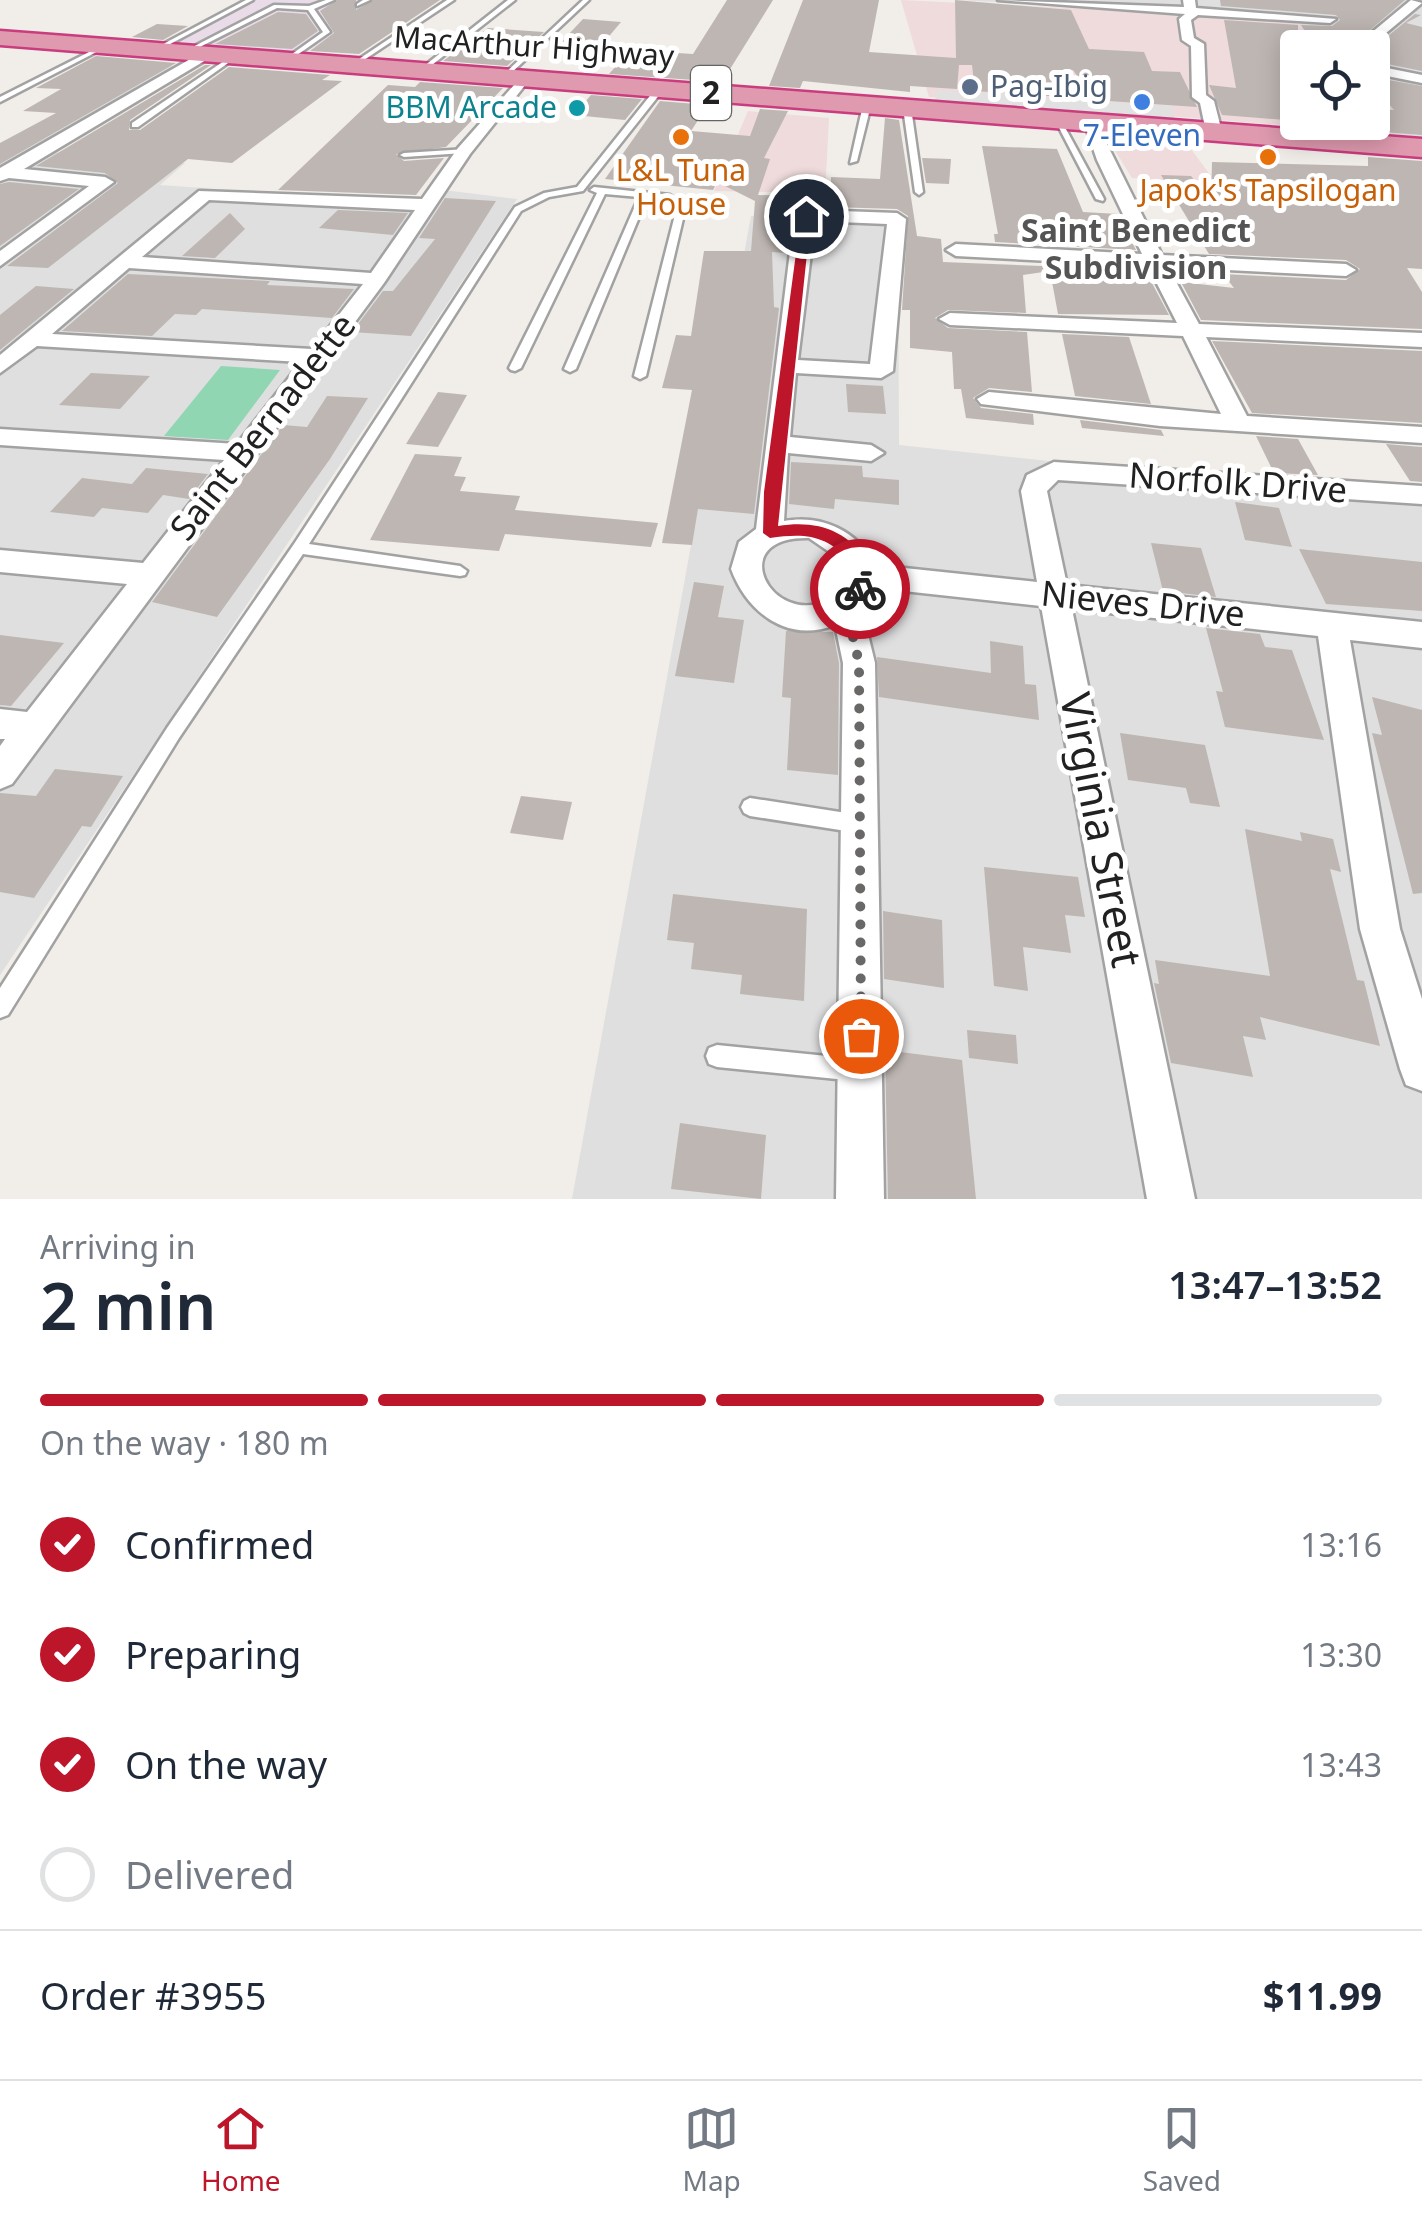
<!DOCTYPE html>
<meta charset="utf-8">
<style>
body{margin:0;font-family:"Noto Sans",sans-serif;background:#f6f6f7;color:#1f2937;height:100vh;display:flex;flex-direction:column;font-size:38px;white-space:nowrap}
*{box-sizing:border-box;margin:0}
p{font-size:32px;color:#747a83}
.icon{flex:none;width:55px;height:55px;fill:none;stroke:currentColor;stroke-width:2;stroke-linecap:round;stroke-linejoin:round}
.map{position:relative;height:1199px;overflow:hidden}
.details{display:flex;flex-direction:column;background:#fff;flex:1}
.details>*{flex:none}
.controls{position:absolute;left:1280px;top:30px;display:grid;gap:20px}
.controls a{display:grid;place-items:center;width:110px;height:110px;border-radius:10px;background:#fff;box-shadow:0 5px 25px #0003;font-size:50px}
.pin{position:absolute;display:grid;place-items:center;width:85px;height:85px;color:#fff;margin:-42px;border:5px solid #fff;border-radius:50%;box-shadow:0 2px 10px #0007}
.courier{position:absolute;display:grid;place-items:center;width:100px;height:100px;margin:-50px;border:8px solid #bd162a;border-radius:50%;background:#fff;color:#222;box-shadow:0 2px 12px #0007}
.headline em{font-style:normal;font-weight:600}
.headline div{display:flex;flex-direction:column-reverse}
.headline{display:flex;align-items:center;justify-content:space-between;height:170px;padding:0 40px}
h1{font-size:65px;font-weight:600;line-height:75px}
.bar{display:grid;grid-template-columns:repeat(4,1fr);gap:15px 10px;align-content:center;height:120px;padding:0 40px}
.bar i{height:12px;border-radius:8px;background:#e0e1e3}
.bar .active{background:#bd162a}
.bar p{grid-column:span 4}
.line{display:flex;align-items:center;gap:25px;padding:0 40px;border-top:2px solid #e0e1e3}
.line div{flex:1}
ol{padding:0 40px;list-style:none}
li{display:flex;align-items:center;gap:30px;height:110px}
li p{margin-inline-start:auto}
li .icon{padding:10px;border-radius:50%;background:#bd162a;color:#fff;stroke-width:4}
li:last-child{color:#747a83}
li i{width:55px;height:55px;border:5px solid #e0e1e3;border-radius:50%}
.tab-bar{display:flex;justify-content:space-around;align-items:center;height:140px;border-top:2px solid #e0e1e3;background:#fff;font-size:28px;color:#747a83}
.tab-bar a{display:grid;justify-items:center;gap:5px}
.tab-bar .active{color:#bd162a}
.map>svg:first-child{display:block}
.residential{fill:#dfdfdf}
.commercial{fill:#efdbdc}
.industrial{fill:#e9dce8}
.pitch{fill:#90d6b3}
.parking{fill:#e1e1e1}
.building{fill:#beb6b2}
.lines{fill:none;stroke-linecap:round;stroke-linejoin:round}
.lane-casing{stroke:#a2a2a2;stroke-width:5}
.street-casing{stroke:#a2a2a2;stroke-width:5}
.highway-casing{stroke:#c93c7d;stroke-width:5}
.lane{fill:#fff;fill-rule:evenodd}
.street{fill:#fff;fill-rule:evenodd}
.highway{fill:#df9aaf;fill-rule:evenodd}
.route{fill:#bd162a}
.done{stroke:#6a6867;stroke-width:10;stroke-dasharray:0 18}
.service-dot{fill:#5c6f8a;stroke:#fff;stroke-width:4}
.shop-dot{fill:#3f7fe0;stroke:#fff;stroke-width:4}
.culture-dot{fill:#0f9aa8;stroke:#fff;stroke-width:4}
.food-dot{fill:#e8710a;stroke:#fff;stroke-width:4}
.labels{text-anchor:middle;stroke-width:10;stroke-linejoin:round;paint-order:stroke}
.far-street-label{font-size:30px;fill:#212121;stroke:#fff}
.far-service-label{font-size:30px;fill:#4e5e75;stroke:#fff;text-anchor:start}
.far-culture-label{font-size:30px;fill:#0d838f;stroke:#fff;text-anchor:end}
.far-shop-label{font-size:30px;fill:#366cbe;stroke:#fff}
.far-food-label{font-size:30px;fill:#c56008;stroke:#fff}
.shield{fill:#fff;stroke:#646464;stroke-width:2.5}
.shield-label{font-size:32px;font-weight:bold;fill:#212121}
.far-neighbourhood-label{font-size:32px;font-weight:bold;fill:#545454;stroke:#fff}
.street-label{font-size:35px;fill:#212121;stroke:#fff}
.near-street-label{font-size:42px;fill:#212121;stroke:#fff}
</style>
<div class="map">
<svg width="1422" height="1199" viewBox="0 0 1422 1199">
<rect width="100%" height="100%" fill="#f1ede9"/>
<!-- residential -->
<g class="residential">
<path d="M 959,0 L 1422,0 L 1422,137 L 1369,132 L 1363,123 L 1372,122 L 1372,48 L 1314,47 L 1296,19 Z"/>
<path d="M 163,66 L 190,67 L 52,152 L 185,163 L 160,185 L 426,204 L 443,190 L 517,199 L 0,975 L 0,152 Z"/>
<path d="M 751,216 L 898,222 L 899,445 L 1422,501 L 1422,1199 L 572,1199 Z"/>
</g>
<!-- commercial -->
<g class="commercial">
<path d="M 901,0 L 1296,19 L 1314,47 L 1298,48 L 1298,122 L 1363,123 L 1369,132 L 929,97 Z"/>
<path d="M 748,111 L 829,118 L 825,193 L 714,191 Z"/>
<path d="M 1108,139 L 1188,145 L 1216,183 L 1132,178 Z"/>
</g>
<!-- industrial -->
<path class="industrial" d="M 245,0 L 387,0 L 304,54 L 167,41 Z"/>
<!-- pitch -->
<path class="pitch" d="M 221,366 L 280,370 L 228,440 L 164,436 Z"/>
<!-- parking -->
<path class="parking" d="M 937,90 L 1171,106 L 1174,118 L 935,100 Z"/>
<!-- building -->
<g class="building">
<path d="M 337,0 L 356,0 L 356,10 L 373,0 L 440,0 L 359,54 L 310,51 L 334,33 L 320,11 Z"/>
<path d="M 727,0 L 773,0 L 722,82 L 609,74 L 630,50 L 693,54 Z"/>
<path d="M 803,0 L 879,0 L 869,52 L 956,58 L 955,0 L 1071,10 L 1089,49 L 1144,52 L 1152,71 L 1180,72 L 1197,107 L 1094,100 L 1073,70 L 1055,80 L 1063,97 L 975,91 L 972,65 L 959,65 L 957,89 L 910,86 L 910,92 L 803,81 L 800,88 L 769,86 Z"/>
<path d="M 1220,0 L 1405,0 L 1349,48 L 1316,48 L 1301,25 L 1332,26 L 1340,20 L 1336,15 L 1221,6 Z"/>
<path d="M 278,12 L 306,14 L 318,31 L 292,49 L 215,44 Z"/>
<path d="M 1415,14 L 1421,15 L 1406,23 L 1422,27 L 1422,71 L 1372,61 L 1372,49 Z"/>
<path d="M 583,19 L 621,22 L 595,53 L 554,50 Z"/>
<path d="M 1224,20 L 1298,25 L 1298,121 L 1222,115 L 1209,85 L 1236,88 Z"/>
<path d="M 157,24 L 188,26 L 163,40 L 132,37 Z"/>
<path d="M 488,28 L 544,32 L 507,66 L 443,61 Z"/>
<path d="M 96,56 L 176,63 L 0,164 L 0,143 L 56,113 L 23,111 L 61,89 L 36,88 Z"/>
<path d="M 205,65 L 211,65 L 130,120 L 129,130 L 140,130 L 229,67 L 330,75 L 322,80 L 342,81 L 232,163 L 188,159 L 48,268 L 7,266 L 118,183 L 105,173 L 36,166 Z"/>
<path d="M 1372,77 L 1422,86 L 1422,135 L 1370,131 L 1372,109 L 1394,110 L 1372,84 Z"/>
<path d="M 420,82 L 503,88 L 446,147 L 396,154 L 404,161 L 444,158 L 416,195 L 278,190 L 388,85 L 415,87 Z"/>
<path d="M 591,95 L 642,99 L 625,120 L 574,115 Z"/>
<path d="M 660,101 L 708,105 L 691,131 L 750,136 L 760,109 L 788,111 L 764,158 L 770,159 L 758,195 L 792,196 L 786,253 L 772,252 L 774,307 L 779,308 L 754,514 L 698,509 L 692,545 L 662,543 L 692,390 L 662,388 L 676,335 L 691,336 L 704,251 L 756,251 L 751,251 L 755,201 L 717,182 L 713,190 L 605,179 Z"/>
<path d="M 885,118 L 899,120 L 917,236 L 941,239 L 943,262 L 1145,270 L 1169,315 L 1058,314 L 1050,271 L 1023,275 L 1026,313 L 948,310 L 935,318 L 948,328 L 1027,332 L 1032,392 L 989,388 L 973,398 L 981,408 L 1033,414 L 1034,425 L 966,418 L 961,389 L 954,389 L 952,352 L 910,348 L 910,310 L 902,310 L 908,216 L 897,209 L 830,207 L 831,177 L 880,179 Z"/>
<path d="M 982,146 L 1057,149 L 1083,212 L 1118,214 L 1136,250 L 995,242 L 994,234 L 998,234 Z"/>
<path d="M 1368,157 L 1422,161 L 1422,269 L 1407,268 L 1422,292 L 1422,329 L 1201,320 L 1181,282 L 1234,288 L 1223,274 L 1346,280 L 1360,269 L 1346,260 L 1209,254 L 1161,175 L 1191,176 L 1211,200 L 1212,162 L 1368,166 Z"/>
<path d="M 922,158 L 951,159 L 949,184 L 926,183 Z"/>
<path d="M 9,182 L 79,189 L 0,246 L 0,184 Z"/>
<path d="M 445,198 L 496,201 L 411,336 L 352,332 L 383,291 L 393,291 L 435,239 L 419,238 Z"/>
<path d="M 338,210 L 408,213 L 393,235 L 319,228 Z"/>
<path d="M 230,213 L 245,229 L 215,258 L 182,256 Z"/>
<path d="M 128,274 L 270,281 L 267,285 L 354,289 L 332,318 L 202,309 L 196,315 L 175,314 L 152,336 L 62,331 Z"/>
<path d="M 36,286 L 74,289 L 0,350 L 0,315 Z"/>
<path d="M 1062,334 L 1129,337 L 1151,404 L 1075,396 Z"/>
<path d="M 1212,341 L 1422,351 L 1422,423 L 1252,413 Z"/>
<path d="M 91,373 L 150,376 L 120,409 L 59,405 Z"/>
<path d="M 846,384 L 883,386 L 886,414 L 848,412 Z"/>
<path d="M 438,392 L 467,395 L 438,447 L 406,444 Z"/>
<path d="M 327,396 L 368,398 L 330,459 L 217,617 L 152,602 L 283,425 L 307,427 Z"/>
<path d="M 1080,420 L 1161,430 L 1164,436 L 1082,428 Z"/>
<path d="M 1256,436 L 1298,439 L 1318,475 L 1274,473 Z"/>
<path d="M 1386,444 L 1422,447 L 1422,482 L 1410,481 Z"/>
<path d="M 415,454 L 462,457 L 454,476 L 466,477 L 460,491 L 520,496 L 515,510 L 658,523 L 651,547 L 505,534 L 499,551 L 370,540 Z"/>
<path d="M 791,462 L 862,466 L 863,477 L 899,480 L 899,505 L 835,499 L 834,509 L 789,504 Z"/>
<path d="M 146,468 L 208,474 L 189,499 L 163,495 L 148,513 L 102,508 L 94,517 L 50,512 L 82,478 L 132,484 Z"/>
<path d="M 1235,502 L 1279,508 L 1292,547 L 1245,540 Z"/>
<path d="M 1151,543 L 1201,548 L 1216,597 L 1163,591 Z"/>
<path d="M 1299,549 L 1422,562 L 1422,611 L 1326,604 Z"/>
<path d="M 694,582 L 724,586 L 718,617 L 744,620 L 734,683 L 675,676 Z"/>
<path d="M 1206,628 L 1260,634 L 1265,647 L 1292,650 L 1324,740 L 1225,727 L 1216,691 L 1223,692 Z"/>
<path d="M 786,631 L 833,632 L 839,663 L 838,775 L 787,770 L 791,698 L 782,697 Z"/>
<path d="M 0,635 L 64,643 L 11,706 L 0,705 Z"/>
<path d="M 990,641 L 1023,646 L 1025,684 L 1036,685 L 1039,720 L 879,697 L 877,657 L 991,673 Z"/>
<path d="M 1372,697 L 1422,710 L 1422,893 L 1413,894 L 1372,733 L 1382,735 Z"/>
<path d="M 1120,733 L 1205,745 L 1220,807 L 1190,803 L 1186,788 L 1128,780 Z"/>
<path d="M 55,769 L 123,776 L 91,827 L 82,826 L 34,898 L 0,892 L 0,793 L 36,796 Z"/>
<path d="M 521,796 L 572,802 L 563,840 L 510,833 Z"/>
<path d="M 1245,829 L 1302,841 L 1300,832 L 1333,839 L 1341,872 L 1330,869 L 1357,980 L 1364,981 L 1380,1046 L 1260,1017 L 1266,1040 L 1243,1036 L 1253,1077 L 1171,1063 L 1154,983 L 1159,984 L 1155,960 L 1270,976 Z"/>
<path d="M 984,867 L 1078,877 L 1085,917 L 1065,915 L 1071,953 L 1023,947 L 1028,991 L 994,986 Z"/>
<path d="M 673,894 L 807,909 L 804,1001 L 740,994 L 742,975 L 691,969 L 694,943 L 667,940 Z"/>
<path d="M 883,911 L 942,920 L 944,988 L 884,979 Z"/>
<path d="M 967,1030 L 1016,1035 L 1018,1064 L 969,1058 Z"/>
<path d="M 885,1050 L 962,1060 L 976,1199 L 888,1199 Z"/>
<path d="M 680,1123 L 766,1135 L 761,1199 L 671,1189 Z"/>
</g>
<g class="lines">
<defs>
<g id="lane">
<path d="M 246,0 L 253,0 L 157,51 L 152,50 Z"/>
<path d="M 326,0 L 334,0 L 314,9 L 330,32 L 287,62 L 282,61 L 323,32 L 308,10 L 277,8 L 188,53 L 183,52 L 274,5 L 309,6 Z"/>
<path d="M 363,0 L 370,0 L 357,6 L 357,4 Z"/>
<path d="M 447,0 L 454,0 L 355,66 L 350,65 Z"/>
<path d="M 508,0 L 515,0 L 423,72 L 419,72 L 419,70 Z"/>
<path d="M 583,0 L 589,0 L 506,78 L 502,78 L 502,76 Z"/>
<path d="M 103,45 L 108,46 L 0,102 L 0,97 Z"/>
<path d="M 233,55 L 238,56 L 138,127 L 132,127 L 132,123 Z"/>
<path d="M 657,87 L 664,89 L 583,191 L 549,197 L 521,211 L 309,544 L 460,566 L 467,571 L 465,575 L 460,576 L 303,554 L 179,738 L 8,1015 L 0,1018 L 0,988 L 167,728 L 294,544 L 515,207 L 544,193 L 577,187 Z"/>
<path d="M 867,103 L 871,105 L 857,161 L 850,163 L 863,105 Z"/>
<path d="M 907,106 L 911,108 L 923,192 L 919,195 L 915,192 L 903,108 Z"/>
<path d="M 1054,118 L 1061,120 L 1104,199 L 1103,201 L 1096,199 Z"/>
<path d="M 467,149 L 468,151 L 464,153 L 404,157 L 400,155 L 404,153 Z"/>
<path d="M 594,187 L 670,195 L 686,206 L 646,376 L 640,379 L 634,376 L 677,207 L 668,200 L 647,198 L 576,369 L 570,372 L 564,369 L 639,197 L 605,194 L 521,368 L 515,371 L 511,370 L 509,368 L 597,193 L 590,190 Z"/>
<path d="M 750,798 L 859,815 L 866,818 L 868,824 L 866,830 L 859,833 L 750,816 L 744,813 L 741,807 L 744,801 Z"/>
<path d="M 717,1045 L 857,1059 L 865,1062 L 868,1070 L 865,1078 L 857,1081 L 717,1067 L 709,1064 L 706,1056 L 709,1048 Z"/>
</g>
<g id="street">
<path d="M 998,0 L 1184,7 L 1183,0 L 1195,0 L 1196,8 L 1336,19 L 1330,23 L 1198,15 L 1191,20 L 1194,38 L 1204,44 L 1206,95 L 1214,101 L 1222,132 L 1214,137 L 1206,132 L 1200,103 L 1192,97 L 1191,46 L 1182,40 L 1179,19 L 1185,14 Z"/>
<path d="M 1411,0 L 1422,3 L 1368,48 L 1353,48 Z"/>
<path d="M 206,50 L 211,57 L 24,169 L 105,177 L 114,182 L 0,266 L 0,251 L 89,186 L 9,178 L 0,181 L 0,168 Z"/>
<path d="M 1372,65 L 1422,75 L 1422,83 L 1372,73 Z"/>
<path d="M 523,75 L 530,79 L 470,154 L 384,283 L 12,784 L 0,789 L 0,746 L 5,739 L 0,739 L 0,709 L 27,712 L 127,584 L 0,572 L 0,550 L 143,563 L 224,460 L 0,445 L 0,429 L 237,444 L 301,362 L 37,346 L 0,373 L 0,355 L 199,191 L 422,199 L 458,148 ZM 209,200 L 415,210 L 371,273 L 142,257 ZM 129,268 L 363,284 L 312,349 L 52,334 Z"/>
<path d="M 1083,119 L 1096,122 L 1162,255 L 1346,264 L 1356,270 L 1346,276 L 1168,267 L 1199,324 L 1422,333 L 1422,347 L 1206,337 L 1247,416 L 1422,427 L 1422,443 L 1160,426 L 981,404 L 977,399 L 989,392 L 1221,414 L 1183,336 L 950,325 L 939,319 L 950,313 L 1177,323 L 1148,266 L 956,256 L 946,250 L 956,244 L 1142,254 L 1097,160 Z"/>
<path d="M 813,210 L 897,213 L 906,219 L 893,371 L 881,378 L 796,373 L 790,437 L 871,445 L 884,453 L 871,461 L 788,453 L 784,521 C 822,514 857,531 876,565 L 1037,582 L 1021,491 L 1027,475 L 1054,462 L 1422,486 L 1422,504 L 1058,480 L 1047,491 L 1067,585 L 1422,622 L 1422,648 L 1350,640 L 1400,929 L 1422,999 L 1422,1091 L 1406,1085 L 1400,1069 L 1360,929 L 1318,636 L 1072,609 L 1195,1199 L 1147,1199 L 1041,606 L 876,588 L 862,610 L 875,663 L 884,1199 L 836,1199 L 843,663 L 835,625 C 787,644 747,612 731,569 L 739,542 L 756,529 L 794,219 ZM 815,221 L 887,224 L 870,364 L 798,360 ZM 809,538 L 844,562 L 849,578 C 846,590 839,595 828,600 C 771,628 723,536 809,538 Z"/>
</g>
<path id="highway" d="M 0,31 L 1422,139 L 1422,157 L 0,45 Z"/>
</defs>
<!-- lane casing -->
<use href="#lane" class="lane-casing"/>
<!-- street casing -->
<use href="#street" class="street-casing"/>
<!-- highway casing -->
<use href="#highway" class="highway-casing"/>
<!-- lane -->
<use href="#lane" class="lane"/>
<!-- street -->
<use href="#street" class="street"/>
<!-- highway -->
<use href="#highway" class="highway"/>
</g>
<!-- route -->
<path class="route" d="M 806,214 L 811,216 L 778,526 C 816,520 845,529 868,561 L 868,589 L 860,595 L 852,589 L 852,563 C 826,535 807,533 770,538 L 763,533 L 764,492 L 801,216 Z"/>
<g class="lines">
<!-- done -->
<path class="done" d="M 860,589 L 846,606 L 859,663 L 861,1036"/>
</g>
<!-- markers -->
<circle class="service-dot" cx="970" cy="87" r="10"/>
<circle class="shop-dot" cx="1142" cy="102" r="10"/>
<circle class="culture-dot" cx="577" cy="108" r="10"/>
<g class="food-dot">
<circle cx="681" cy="137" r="10"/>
<circle cx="1268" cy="157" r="10"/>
</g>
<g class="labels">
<!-- far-street labels -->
<g class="far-street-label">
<text transform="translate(534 47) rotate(4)" y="10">MacArthur Highway</text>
</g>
<!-- far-service labels -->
<g class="far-service-label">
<text x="990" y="97">Pag-Ibig</text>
</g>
<!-- far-culture labels -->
<g class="far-culture-label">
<text x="557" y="118">BBM Arcade</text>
</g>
<!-- far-shop labels -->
<g class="far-shop-label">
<text x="1142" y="146">7-Eleven</text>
</g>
<!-- far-food labels -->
<g class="far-food-label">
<text x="681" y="181">L&amp;L Tuna<tspan x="681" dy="34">House</tspan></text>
<text x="1268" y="201">Japok's Tapsilogan</text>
</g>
<!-- shield labels -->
<rect class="shield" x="691" y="66" width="40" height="54" rx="8"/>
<g class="shield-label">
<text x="711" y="104">2</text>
</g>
<!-- far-neighbourhood labels -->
<g class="far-neighbourhood-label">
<text x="1136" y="242">Saint Benedict<tspan x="1136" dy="37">Subdivision</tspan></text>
</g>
<!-- street labels -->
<g class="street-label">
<text transform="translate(263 427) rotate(-52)" y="12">Saint Bernadette</text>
<text transform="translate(1238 483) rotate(4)" y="12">Norfolk Drive</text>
<text transform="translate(1143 604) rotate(6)" y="12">Nieves Drive</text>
</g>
<!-- near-street labels -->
<g class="near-street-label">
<text transform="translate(1101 830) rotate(79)" y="15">Virginia Street</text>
</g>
</g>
</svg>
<div class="controls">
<a><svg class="icon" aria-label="locate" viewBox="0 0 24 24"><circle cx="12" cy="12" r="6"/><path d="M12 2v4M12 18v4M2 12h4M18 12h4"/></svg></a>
</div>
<div class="pin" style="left:861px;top:1036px;background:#ea580c"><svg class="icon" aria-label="bag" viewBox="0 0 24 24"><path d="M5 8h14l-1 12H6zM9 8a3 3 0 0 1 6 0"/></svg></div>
<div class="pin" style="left:806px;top:216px;background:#1f2937"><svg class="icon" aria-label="home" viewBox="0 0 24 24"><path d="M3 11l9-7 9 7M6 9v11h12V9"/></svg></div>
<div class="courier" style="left:860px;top:589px"><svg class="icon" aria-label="bike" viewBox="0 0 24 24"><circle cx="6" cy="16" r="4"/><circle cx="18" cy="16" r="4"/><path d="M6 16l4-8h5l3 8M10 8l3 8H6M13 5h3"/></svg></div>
</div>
<section class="details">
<div class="headline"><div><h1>2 min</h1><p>Arriving in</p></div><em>13:47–13:52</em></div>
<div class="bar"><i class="active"></i><i class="active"></i><i class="active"></i><i></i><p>On the way · 180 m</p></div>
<ol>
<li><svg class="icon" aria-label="check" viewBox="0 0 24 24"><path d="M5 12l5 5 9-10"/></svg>Confirmed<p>13:16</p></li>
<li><svg class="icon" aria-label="check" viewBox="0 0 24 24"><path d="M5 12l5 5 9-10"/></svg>Preparing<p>13:30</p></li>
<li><svg class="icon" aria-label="check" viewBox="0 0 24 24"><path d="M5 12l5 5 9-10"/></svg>On the way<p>13:43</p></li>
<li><i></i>Delivered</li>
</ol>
<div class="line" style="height:130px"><div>Order #3955</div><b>$11.99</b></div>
</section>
<nav class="tab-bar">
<a class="active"><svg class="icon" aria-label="home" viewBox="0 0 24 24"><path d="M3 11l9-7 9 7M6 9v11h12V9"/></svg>Home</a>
<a><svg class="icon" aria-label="map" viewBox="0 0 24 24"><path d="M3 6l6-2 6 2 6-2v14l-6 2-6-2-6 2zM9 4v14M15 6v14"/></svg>Map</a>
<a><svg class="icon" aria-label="saved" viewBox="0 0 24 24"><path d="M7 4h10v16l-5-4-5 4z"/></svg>Saved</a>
</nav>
